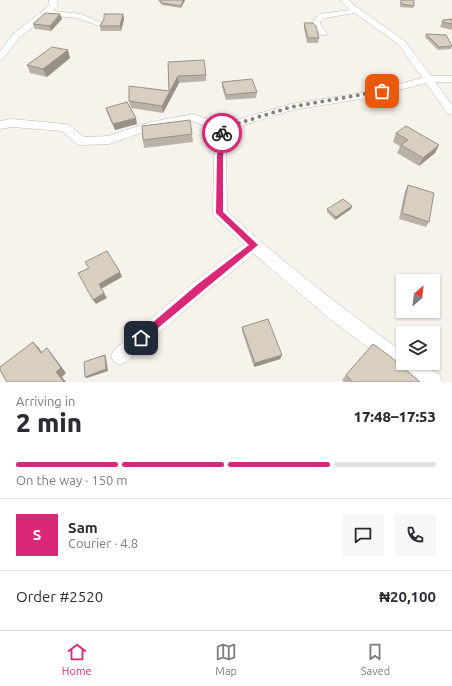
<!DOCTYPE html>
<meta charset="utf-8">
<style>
body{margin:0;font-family:Ubuntu,sans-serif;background:#f7f7f7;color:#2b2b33;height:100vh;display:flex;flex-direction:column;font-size:15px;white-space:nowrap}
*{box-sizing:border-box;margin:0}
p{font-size:13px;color:#7c7c81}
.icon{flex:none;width:22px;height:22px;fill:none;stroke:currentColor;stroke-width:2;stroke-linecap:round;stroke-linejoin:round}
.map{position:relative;height:382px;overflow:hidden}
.side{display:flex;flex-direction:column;background:#fff;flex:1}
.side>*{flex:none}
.needle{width:26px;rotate:28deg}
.controls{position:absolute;left:396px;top:274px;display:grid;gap:8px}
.controls a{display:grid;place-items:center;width:44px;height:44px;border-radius:0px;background:#fff;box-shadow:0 1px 3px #0004;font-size:20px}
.pin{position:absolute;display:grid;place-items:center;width:34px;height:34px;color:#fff;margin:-17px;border-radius:8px;box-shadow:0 2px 6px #0006}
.courier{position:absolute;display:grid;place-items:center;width:40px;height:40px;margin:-20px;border:3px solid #db2777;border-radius:50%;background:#fff;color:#222;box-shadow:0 1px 5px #0007}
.overview em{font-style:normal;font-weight:800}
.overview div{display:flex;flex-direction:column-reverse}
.overview{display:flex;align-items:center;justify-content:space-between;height:68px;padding:0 16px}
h1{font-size:26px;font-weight:800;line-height:30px}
.bar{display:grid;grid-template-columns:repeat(4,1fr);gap:6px 4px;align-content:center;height:48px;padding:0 16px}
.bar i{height:5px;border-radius:3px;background:#e1e1e2}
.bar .on{background:#db2777}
.bar p{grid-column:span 4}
.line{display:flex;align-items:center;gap:10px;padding:0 16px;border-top:1px solid #e1e1e2}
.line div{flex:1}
.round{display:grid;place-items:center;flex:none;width:42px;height:42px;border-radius:0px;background:#f7f7f7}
.tab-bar{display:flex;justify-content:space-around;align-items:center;height:56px;border-top:1px solid #e1e1e2;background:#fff;font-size:11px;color:#7c7c81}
.tab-bar a{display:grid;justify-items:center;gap:2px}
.tab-bar .on{color:#db2777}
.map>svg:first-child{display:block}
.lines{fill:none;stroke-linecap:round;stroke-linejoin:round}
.minor-casing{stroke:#c2bbae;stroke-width:1}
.minor{fill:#fff;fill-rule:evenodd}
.wall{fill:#bab2a6}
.shaded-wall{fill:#979187}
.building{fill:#d8cfc1;stroke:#979187}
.route{fill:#db2777}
.done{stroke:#878178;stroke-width:4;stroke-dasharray:0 7.2}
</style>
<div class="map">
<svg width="452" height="382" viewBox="0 0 452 382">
<rect width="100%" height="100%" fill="#f6f3ec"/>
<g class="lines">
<defs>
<g id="minor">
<path d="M 49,0 L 57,0 L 58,6 L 53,11 L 81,14 L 104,24 L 100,26 L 77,18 L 48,15 L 19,38 L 3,59 L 0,60 L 0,51 L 13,34 L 50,5 Z"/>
<path d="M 341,0 L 349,0 L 354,5 L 405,41 L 431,76 L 452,76 L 452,82 L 435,82 L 452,105 L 452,115 L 448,114 L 426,83 L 367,98 L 292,110 L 228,130 L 226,157 L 227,211 C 282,262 342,308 403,352 L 403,363 L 420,363 L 440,375 L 442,382 L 416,382 L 397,369 L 331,320 L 254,254 L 206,292 L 126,362 L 120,365 L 114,362 L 111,356 L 114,350 L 194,282 L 244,244 L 215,217 L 213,213 L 214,157 L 217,130 L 192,121 L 153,129 L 109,144 L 81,145 L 77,144 L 62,131 L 12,127 L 0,129 L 0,121 L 12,119 L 65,124 L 69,125 L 84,137 L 108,136 L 151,122 L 193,114 L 223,124 L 291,104 L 367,92 L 422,78 L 399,45 L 355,13 L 325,18 L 320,22 L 321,26 L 328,33 L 327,35 L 321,35 L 313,27 L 312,21 L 320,14 L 350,10 Z"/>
</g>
</defs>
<!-- minor casing -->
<use href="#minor" class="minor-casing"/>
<!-- minor -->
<use href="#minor" class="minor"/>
</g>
<!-- wall -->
<g class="wall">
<path d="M 158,0 L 185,0 L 181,8 L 162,5 Z"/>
<path d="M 401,0 L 414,0 L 413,8 L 400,7 Z"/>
<path d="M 123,14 L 124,19 L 121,31 L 101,31 L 100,26 Z"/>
<path d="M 62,19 L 51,31 L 35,29 L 33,24 Z"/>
<path d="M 452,19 L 452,30 L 440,27 L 443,20 Z"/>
<path d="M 304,23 L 319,38 L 318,43 L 307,43 L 304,28 Z"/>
<path d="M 426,34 L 452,46 L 451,49 L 438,50 L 425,37 Z"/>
<path d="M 70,58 L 47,77 L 30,73 L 27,65 Z"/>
<path d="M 168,62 L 206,75 L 206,81 L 179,83 L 163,113 L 131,108 L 129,101 L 169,91 Z"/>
<path d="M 222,82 L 257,92 L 256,98 L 226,100 L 222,87 Z"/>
<path d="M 106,108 L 137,124 L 115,130 L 107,113 Z"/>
<path d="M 396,133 L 439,145 L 435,153 L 419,166 L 397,153 L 400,146 L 393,142 Z"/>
<path d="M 192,134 L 193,142 L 144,148 L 143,140 Z"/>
<path d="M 408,185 L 429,222 L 426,227 L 399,219 L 405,191 Z"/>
<path d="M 352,206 L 351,209 L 335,220 L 327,212 L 327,209 Z"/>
<path d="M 242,327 L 282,355 L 280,359 L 254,367 L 242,331 Z"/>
<path d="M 346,375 L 420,382 L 344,382 L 342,380 Z"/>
</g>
<!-- shaded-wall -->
<g class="shaded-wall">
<path d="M 183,0 L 185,0 L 181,8 L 181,6 Z"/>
<path d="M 60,14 L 62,19 L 51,31 L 50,26 Z"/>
<path d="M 123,14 L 124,19 L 121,31 L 120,26 Z"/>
<path d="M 68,50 L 70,58 L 47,77 L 43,69 Z"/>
<path d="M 178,76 L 179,83 L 163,113 L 162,106 Z"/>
<path d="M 136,118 L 137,124 L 115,130 L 113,124 Z"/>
<path d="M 439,145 L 435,153 L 419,166 L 423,158 Z"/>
<path d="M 352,206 L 351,209 L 335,220 L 336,217 Z"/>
<path d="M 120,272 L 122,277 L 101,289 L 99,284 Z"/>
<path d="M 104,293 L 107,298 L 96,304 L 93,300 Z"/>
<path d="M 33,342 L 39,348 L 46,358 L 41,353 Z"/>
<path d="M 47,348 L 52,354 L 66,373 L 62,377 L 66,382 L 64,382 L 56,372 Z"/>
<path d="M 105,355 L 106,357 L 108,371 L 87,378 L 85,377 Z"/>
<path d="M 282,355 L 280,359 L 254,367 L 255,363 Z"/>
</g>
<!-- building -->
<g class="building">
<path d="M 160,0 L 183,0 L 181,6 L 162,3 Z"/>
<path d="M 401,0 L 414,0 L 414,6 L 401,4 Z"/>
<path d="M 45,13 L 60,14 L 50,26 L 33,24 Z"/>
<path d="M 104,14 L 123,14 L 120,26 L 100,26 L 104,19 Z"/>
<path d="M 452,19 L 452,24 L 442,22 L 443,20 Z"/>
<path d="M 304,23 L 313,23 L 316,26 L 319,38 L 308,38 Z"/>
<path d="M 426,34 L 446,35 L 452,46 L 439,47 Z"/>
<path d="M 52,47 L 68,50 L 43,69 L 27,65 Z"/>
<path d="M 204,60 L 206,75 L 178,76 L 162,106 L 129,101 L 129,86 L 169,91 L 168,62 Z"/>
<path d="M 252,79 L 257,92 L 226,95 L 222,82 Z"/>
<path d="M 127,102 L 136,118 L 113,124 L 106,108 Z"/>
<path d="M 190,120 L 192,134 L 143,140 L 142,126 Z"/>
<path d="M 406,126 L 439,145 L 423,158 L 401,145 L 408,140 L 396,133 Z"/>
<path d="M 408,185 L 434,193 L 429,222 L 402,213 Z"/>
<path d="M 343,199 L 352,206 L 336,217 L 327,209 Z"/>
<path d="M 107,251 L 120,272 L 99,284 L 104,293 L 93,300 L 78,273 L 89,268 L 85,262 Z"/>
<path d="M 268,319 L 282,355 L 255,363 L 242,327 Z"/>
<path d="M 33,342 L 41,353 L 47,348 L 61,368 L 56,372 L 64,382 L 7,382 L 0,370 L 0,367 Z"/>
<path d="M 373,344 L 391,357 L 420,382 L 353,382 L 346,375 Z"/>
<path d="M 105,355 L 106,369 L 85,377 L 84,362 Z"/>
</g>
<!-- route -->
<path class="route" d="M 220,131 L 225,133 L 223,157 L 223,212 L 258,245 L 141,342 L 138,341 L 137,338 L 138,335 L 198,284 L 249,245 L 216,213 L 217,157 Z"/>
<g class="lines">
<!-- done -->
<path class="done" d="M 222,133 L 223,128 L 291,107 L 382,91"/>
</g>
</svg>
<div class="controls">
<a><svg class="needle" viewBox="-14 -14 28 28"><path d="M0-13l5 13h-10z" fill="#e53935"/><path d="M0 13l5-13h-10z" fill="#7c7c81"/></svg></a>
<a><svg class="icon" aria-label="layers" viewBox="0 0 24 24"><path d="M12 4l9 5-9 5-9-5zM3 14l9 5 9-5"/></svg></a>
</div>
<div class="pin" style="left:382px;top:91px;background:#ea580c"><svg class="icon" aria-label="bag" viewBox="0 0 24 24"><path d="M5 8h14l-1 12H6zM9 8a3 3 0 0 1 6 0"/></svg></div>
<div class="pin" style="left:141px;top:338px;background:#1f2937"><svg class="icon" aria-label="home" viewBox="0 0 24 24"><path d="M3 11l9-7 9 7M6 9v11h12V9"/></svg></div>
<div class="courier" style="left:222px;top:133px"><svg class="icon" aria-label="bike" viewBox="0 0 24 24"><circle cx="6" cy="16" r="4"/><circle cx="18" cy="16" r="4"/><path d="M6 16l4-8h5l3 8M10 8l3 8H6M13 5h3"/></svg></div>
</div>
<section class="side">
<div class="overview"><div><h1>2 min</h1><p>Arriving in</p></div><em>17:48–17:53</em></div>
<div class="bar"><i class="on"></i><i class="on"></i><i class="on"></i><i></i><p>On the way · 150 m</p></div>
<div class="line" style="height:72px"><b class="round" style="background:#db2777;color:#fff">S</b><div><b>Sam</b><p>Courier · 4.8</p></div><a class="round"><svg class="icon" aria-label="chat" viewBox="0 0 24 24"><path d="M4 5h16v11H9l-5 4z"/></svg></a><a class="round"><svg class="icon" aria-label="phone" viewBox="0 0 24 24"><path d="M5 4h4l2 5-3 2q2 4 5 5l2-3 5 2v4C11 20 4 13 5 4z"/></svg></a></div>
<div class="line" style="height:52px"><div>Order #2520</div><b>₦20,100</b></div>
</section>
<nav class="tab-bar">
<a class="on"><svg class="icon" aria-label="home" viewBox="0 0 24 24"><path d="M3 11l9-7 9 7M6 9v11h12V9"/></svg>Home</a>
<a><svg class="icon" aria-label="map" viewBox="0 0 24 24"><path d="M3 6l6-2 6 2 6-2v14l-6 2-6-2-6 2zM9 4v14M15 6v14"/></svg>Map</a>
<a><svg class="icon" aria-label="saved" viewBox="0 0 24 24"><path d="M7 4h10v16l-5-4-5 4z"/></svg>Saved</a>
</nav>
